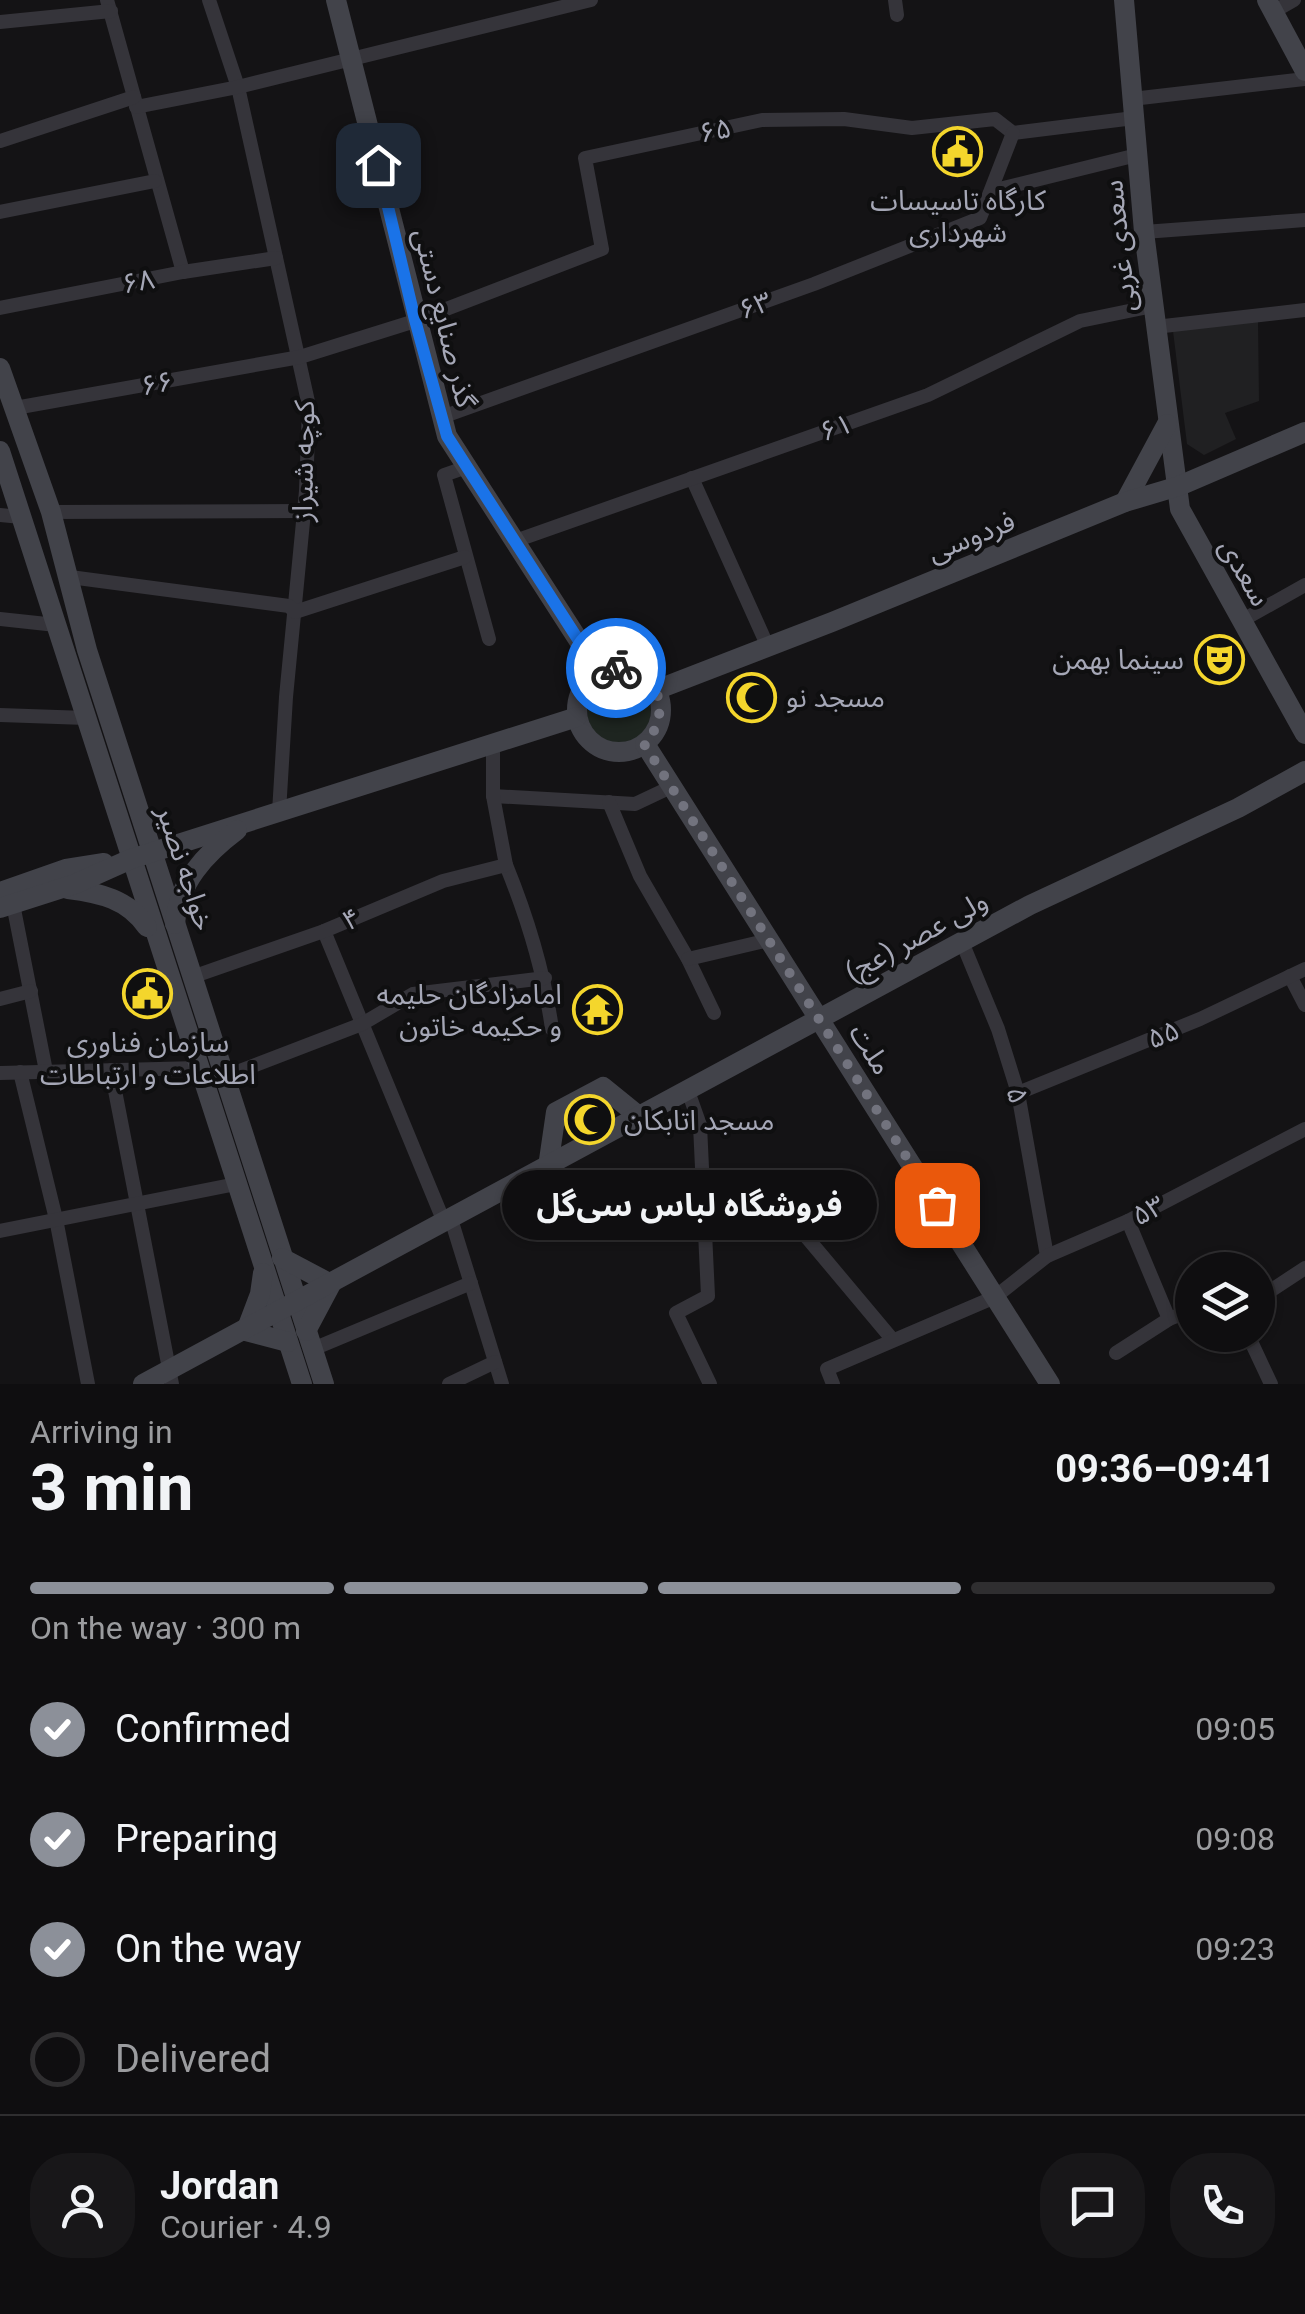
<!DOCTYPE html>
<meta charset="utf-8">
<style>
body{margin:0;font-family:Roboto,"Noto Sans Arabic",sans-serif;background:#181719;color:#f1f3f6;height:100vh;display:flex;flex-direction:column;font-size:38px;white-space:nowrap}
*{box-sizing:border-box;margin:0}
p{font-size:32px;color:#9b9c9f}
.icon{flex:none;width:55px;height:55px;fill:none;stroke:currentColor;stroke-width:2;stroke-linecap:round;stroke-linejoin:round}
.map{position:relative;height:1384px;overflow:hidden}
.details{display:flex;flex-direction:column;background:#0f0e10;flex:1}
.details>*{flex:none}
.controls{position:absolute;left:1175px;top:1252px;display:grid;gap:20px}
.controls a{display:grid;place-items:center;width:100px;height:100px;border-radius:50%;background:#0f0e10;box-shadow:0 2px 8px #0004,0 0 0 2px #2f2e30;font-size:50px}
.pin{position:absolute;display:grid;place-items:center;width:85px;height:85px;color:#fff;margin:-42px;border-radius:20px;box-shadow:0 5px 15px #0006}
.courier{position:absolute;display:grid;place-items:center;width:100px;height:100px;margin:-50px;border:8px solid #1a73e8;border-radius:50%;background:#fff;color:#222;box-shadow:0 2px 12px #0007}
.bubble{position:absolute;height:70px;border-radius:35px;background:#0f0e10;box-shadow:0 2px 8px #0004,0 0 0 2px #2f2e30;font-size:32px;font-weight:700;line-height:70px;text-align:center}
.summary em{font-style:normal;font-weight:700}
.summary div{display:flex;flex-direction:column-reverse}
.summary{display:flex;align-items:center;justify-content:space-between;height:170px;padding:0 30px}
h1{font-size:65px;font-weight:700;line-height:75px}
.bar{display:grid;grid-template-columns:repeat(4,1fr);gap:15px 10px;align-content:center;height:120px;padding:0 30px}
.bar i{height:12px;border-radius:8px;background:#2f2e30}
.bar .selected{background:#8c9099}
.bar p{grid-column:span 4}
.line{display:flex;align-items:center;gap:25px;padding:0 30px;border-top:2px solid #2f2e30}
.line div{flex:1}
.round{display:grid;place-items:center;flex:none;width:105px;height:105px;border-radius:40px;background:#181719}
ol{padding:0 30px;list-style:none}
li{display:flex;align-items:center;gap:30px;height:110px}
li p{margin-inline-start:auto}
li .icon{padding:10px;border-radius:50%;background:#8c9099;color:#fff;stroke-width:4}
li:last-child{color:#9b9c9f}
li i{width:55px;height:55px;border:5px solid #2f2e30;border-radius:50%}
.map>svg:first-child{display:block}
.built{fill:#202022}
.green{fill:#1e2520}
.lines{fill:none;stroke-linecap:round;stroke-linejoin:round}
.street{stroke:#35343a;stroke-width:14}
.secondary{stroke:#42434a;stroke-width:20}
.done{stroke:#72737e;stroke-width:10;stroke-dasharray:0 18}
.route{stroke:#1a73e8;stroke-width:12}
.labels{text-anchor:middle;stroke-width:8;stroke-linejoin:round;paint-order:stroke}
.street-label{font-size:28px;fill:#a5a7b6;stroke:#0f0f10}
.poi-label{font-size:28px;fill:#a5a7b6;stroke:#0f0f10}
</style>
<div class="map">
<svg width="1305" height="1384" viewBox="0 0 1305 1384">
<rect width="100%" height="100%" fill="#141315"/>
<!-- built -->
<path class="built" d="M 1258,321 L 1259,401 L 1225,413 L 1236,439 L 1204,455 L 1187,444 L 1173,331 Z"/>
<!-- green -->
<circle class="green" cx="619" cy="711" r="32"/>
<g class="lines">
<!-- street -->
<g class="street">
<path d="M 107,0 L 183,272"/>
<path d="M 209,0 L 238,87 L 309,406 L 306,491 L 286,697 L 279,812"/>
<path d="M 895,0 L 897,15"/>
<path d="M 1273,12 L 1294,0"/>
<path d="M 0,22 L 111,11"/>
<path d="M 1132,99 L 1305,79"/>
<path d="M 136,107 L 238,87 L 591,0"/>
<path d="M 0,141 L 134,97"/>
<path d="M 991,191 L 1137,155"/>
<path d="M 0,212 L 155,181"/>
<path d="M 1144,232 L 1305,220"/>
<path d="M 0,308 L 183,272 L 276,258"/>
<path d="M 1155,327 L 1305,310"/>
<path d="M 15,408 L 300,357 L 415,321 L 602,249 L 585,158 L 762,120 L 844,119 L 912,128 L 995,119 L 1013,133 L 1134,118"/>
<path d="M 442,417 L 814,284 L 980,218 L 1013,133"/>
<path d="M 467,467 L 444,475 L 489,639"/>
<path d="M 692,478 L 768,647"/>
<path d="M 51,512 L 304,511"/>
<path d="M 0,515 L 21,517"/>
<path d="M 515,541 L 928,395 L 1080,321 L 1153,306"/>
<path d="M 70,577 L 289,606 L 295,612 L 465,557"/>
<path d="M 0,619 L 56,625"/>
<path d="M 1241,621 L 1305,585"/>
<path d="M 0,715 L 86,718"/>
<path d="M 493,796 L 635,804 L 671,787"/>
<path d="M 609,802 L 640,876 L 688,959 L 714,1013"/>
<path d="M 506,865 C 528,919 544,971 552,1029"/>
<path d="M 13,904 L 46,1071"/>
<path d="M 324,931 L 444,1222"/>
<path d="M 962,942 L 998,1029 L 1018,1093 L 1047,1256"/>
<path d="M 688,959 L 769,940"/>
<path d="M 1290,976 L 1305,1005"/>
<path d="M 192,977 L 324,931 L 443,881 L 506,865 L 493,796 L 493,746"/>
<path d="M 0,999 L 31,991"/>
<path d="M 111,1070 L 172,1384"/>
<path d="M 20,1072 L 56,1219 L 88,1384"/>
<path d="M 0,1073 L 198,1068"/>
<path d="M 224,1077 L 362,1024 L 413,994 L 545,978"/>
<path d="M 688,1091 L 700,1125 L 708,1296 L 676,1313 L 710,1384"/>
<path d="M 1018,1093 L 1200,1019 L 1305,969"/>
<path d="M 451,1219 L 502,1384"/>
<path d="M 706,1230 L 783,1209 L 892,1339"/>
<path d="M 0,1231 L 236,1184"/>
<path d="M 1258,1299 L 1305,1268"/>
<path d="M 1169,1319 L 1192,1310"/>
<path d="M 1248,1335 L 1271,1384"/>
<path d="M 313,1349 L 471,1283"/>
<path d="M 1116,1353 L 1169,1319 L 1128,1221"/>
<path d="M 449,1384 L 495,1362"/>
<path d="M 833,1384 L 827,1369 L 995,1297 L 1047,1256 L 1128,1221 L 1305,1129"/>
</g>
<!-- secondary -->
<g class="secondary">
<path d="M 336,0 L 447,436 L 599,672"/>
<path d="M 1124,0 L 1144,232 L 1180,509 L 1305,734"/>
<path d="M 1267,0 L 1305,71"/>
<path d="M 0,368 L 51,512 L 87,650 L 324,1384"/>
<path d="M 0,451 L 302,1384"/>
<path d="M 1125,502 L 1167,424"/>
<circle cx="619" cy="710" r="42"/>
<path d="M 656,690 L 832,622 L 1125,502 L 1179,486 L 1305,432"/>
<path d="M 645,744 L 1050,1384"/>
<path d="M 68,889 C 100,893 128,899 147,927"/>
<path d="M 0,892 L 66,869 L 104,863"/>
<path d="M 0,908 L 75,884 L 131,859 L 577,717"/>
<path d="M 175,924 C 178,883 205,854 237,830"/>
<path d="M 548,1167 L 556,1112 L 603,1087 L 640,1117"/>
<path d="M 282,1258 L 331,1284 L 306,1331"/>
<path d="M 263,1273 L 260,1294 L 246,1331 L 288,1342"/>
<path d="M 143,1384 L 1030,905 L 1238,808 L 1305,771"/>
</g>
</g>
<g class="lines">
<!-- done -->
<path class="done" d="M 616,668 C 660,667 673,716 644,744 L 937,1205"/>
<!-- route -->
<path class="route" d="M 378,165 L 415,320 L 447,436 L 599,672 L 616,668"/>
</g>
<!-- icons -->
<defs>
<symbol id="civic-ring" viewBox="-11 -11 22 22"><circle r="9.5" fill="#0f0f10" stroke="#f4d62c" stroke-width="1.5"/><path d="M-.6-6.5H3V-4.5H.6V-3L4-1V1h2V6H-6V1h2V-1L-.6-3ZM-1.2 2.5V6h2.4V2.5Z" fill="#f4d62c"/></symbol>
<symbol id="theatre-ring" viewBox="-11 -11 22 22"><circle r="9.5" fill="#0f0f10" stroke="#f4d62c" stroke-width="1.5"/><path d="M-5-5.5Q0-4 5-5.5V0Q5 5 0 6Q-5 5-5 0ZM-3.3-2.5H-1v1.5H-3.3ZM1-2.5H3.3v1.5H1ZM-2.8 1Q0 5.5 2.8 1Z" fill="#f4d62c"/></symbol>
<symbol id="mosque-ring" viewBox="-11 -11 22 22"><circle r="9.5" fill="#0f0f10" stroke="#f4d62c" stroke-width="1.5"/><path d="M3.5-4.9A6 6 0 1 0 3.5 4.9A5 5 0 1 1 3.5-4.9Z" fill="#f4d62c"/></symbol>
<symbol id="temple-ring" viewBox="-11 -11 22 22"><circle r="9.5" fill="#0f0f10" stroke="#f4d62c" stroke-width="1.5"/><path d="M0-6L5-2H3V0L6.5 2.5H4V6H1.5V3h-3V6H-4V2.5H-6.5L-3 0V-2H-5Z" fill="#f4d62c"/></symbol>
</defs>
<g fill-rule="evenodd">
<use href="#civic-ring" x="930" y="124" width="55" height="55"/>
<use href="#theatre-ring" x="1192" y="632" width="55" height="55"/>
<use href="#mosque-ring" x="724" y="670" width="55" height="55"/>
<use href="#civic-ring" x="120" y="966" width="55" height="55"/>
<use href="#temple-ring" x="570" y="982" width="55" height="55"/>
<use href="#mosque-ring" x="562" y="1092" width="55" height="55"/>
</g>
<g class="labels">
<!-- street labels -->
<g class="street-label">
<text transform="translate(715 130) rotate(-12)" y="10">۶۵</text>
<text transform="translate(1119 246) rotate(-96)" y="10">سعدی غربی</text>
<text transform="translate(138 281) rotate(-11)" y="10">۶۸</text>
<text transform="translate(755 305) rotate(-19)" y="10">۶۳</text>
<text transform="translate(445 318) rotate(76)" y="10">گذر صنایع دستی</text>
<text transform="translate(157 383) rotate(-10)" y="10">۶۶</text>
<text transform="translate(836 427) rotate(-20)" y="10">۶۱</text>
<text transform="translate(303 461) rotate(-89)" y="10">کوچه شیراز</text>
<text transform="translate(971 536) rotate(-22)" y="10">فردوسی</text>
<text transform="translate(1245 572) rotate(60)" y="10">سعدی</text>
<text transform="translate(186 868) rotate(72)" y="10">خواجه نصیر</text>
<text transform="translate(351 919) rotate(-23)" y="10">۴</text>
<text transform="translate(916 936) rotate(-29)" y="10">ولی عصر (عج)</text>
<text transform="translate(1163 1034) rotate(-22)" y="10">۵۵</text>
<text transform="translate(871 1049) rotate(58)" y="10">ملت</text>
<text transform="translate(1018 1095) rotate(76)" y="10">۵</text>
<text transform="translate(1148 1210) rotate(-27)" y="10">۵۳</text>
</g>
<!-- poi labels -->
<g class="poi-label">
<text x="958" y="210">کارگاه تاسیسات<tspan x="958" dy="32">شهرداری</tspan></text>
<text x="1184" y="669" text-anchor="end">سینما بهمن</text>
<text x="786" y="707" text-anchor="start">مسجد نو</text>
<text x="562" y="1004" text-anchor="end">امامزادگان حلیمه<tspan x="562" dy="32">و حکیمه خاتون</tspan></text>
<text x="148" y="1052">سازمان فناوری<tspan x="148" dy="32">اطلاعات و ارتباطات</tspan></text>
<text x="624" y="1130" text-anchor="start">مسجد اتابکان</text>
</g>
</g>
</svg>
<div class="controls">
<a><svg class="icon" aria-label="layers" viewBox="0 0 24 24"><path d="M12 4l9 5-9 5-9-5zM3 14l9 5 9-5"/></svg></a>
</div>
<div class="pin" style="left:937px;top:1205px;background:#ea580c"><svg class="icon" aria-label="bag" viewBox="0 0 24 24"><path d="M5 8h14l-1 12H6zM9 8a3 3 0 0 1 6 0"/></svg></div>
<div class="pin" style="left:378px;top:165px;background:#1f2937"><svg class="icon" aria-label="home" viewBox="0 0 24 24"><path d="M3 11l9-7 9 7M6 9v11h12V9"/></svg></div>
<div class="courier" style="left:616px;top:668px"><svg class="icon" aria-label="bike" viewBox="0 0 24 24"><circle cx="6" cy="16" r="4"/><circle cx="18" cy="16" r="4"/><path d="M6 16l4-8h5l3 8M10 8l3 8H6M13 5h3"/></svg></div>
<div class="bubble" style="left:502px;top:1170px;width:375px">فروشگاه لباس سی‌گل</div>
</div>
<section class="details">
<div class="summary"><div><h1>3 min</h1><p>Arriving in</p></div><em>09:36–09:41</em></div>
<div class="bar"><i class="selected"></i><i class="selected"></i><i class="selected"></i><i></i><p>On the way · 300 m</p></div>
<ol>
<li><svg class="icon" aria-label="check" viewBox="0 0 24 24"><path d="M5 12l5 5 9-10"/></svg>Confirmed<p>09:05</p></li>
<li><svg class="icon" aria-label="check" viewBox="0 0 24 24"><path d="M5 12l5 5 9-10"/></svg>Preparing<p>09:08</p></li>
<li><svg class="icon" aria-label="check" viewBox="0 0 24 24"><path d="M5 12l5 5 9-10"/></svg>On the way<p>09:23</p></li>
<li><i></i>Delivered</li>
</ol>
<div class="line" style="height:180px"><a class="round"><svg class="icon" aria-label="person" viewBox="0 0 24 24"><circle cx="12" cy="8" r="4"/><path d="M4 21q1-7 8-7t8 7"/></svg></a><div><b>Jordan</b><p>Courier · 4.9</p></div><a class="round"><svg class="icon" aria-label="chat" viewBox="0 0 24 24"><path d="M4 5h16v11H9l-5 4z"/></svg></a><a class="round"><svg class="icon" aria-label="phone" viewBox="0 0 24 24"><path d="M5 4h4l2 5-3 2q2 4 5 5l2-3 5 2v4C11 20 4 13 5 4z"/></svg></a></div>
</section>
